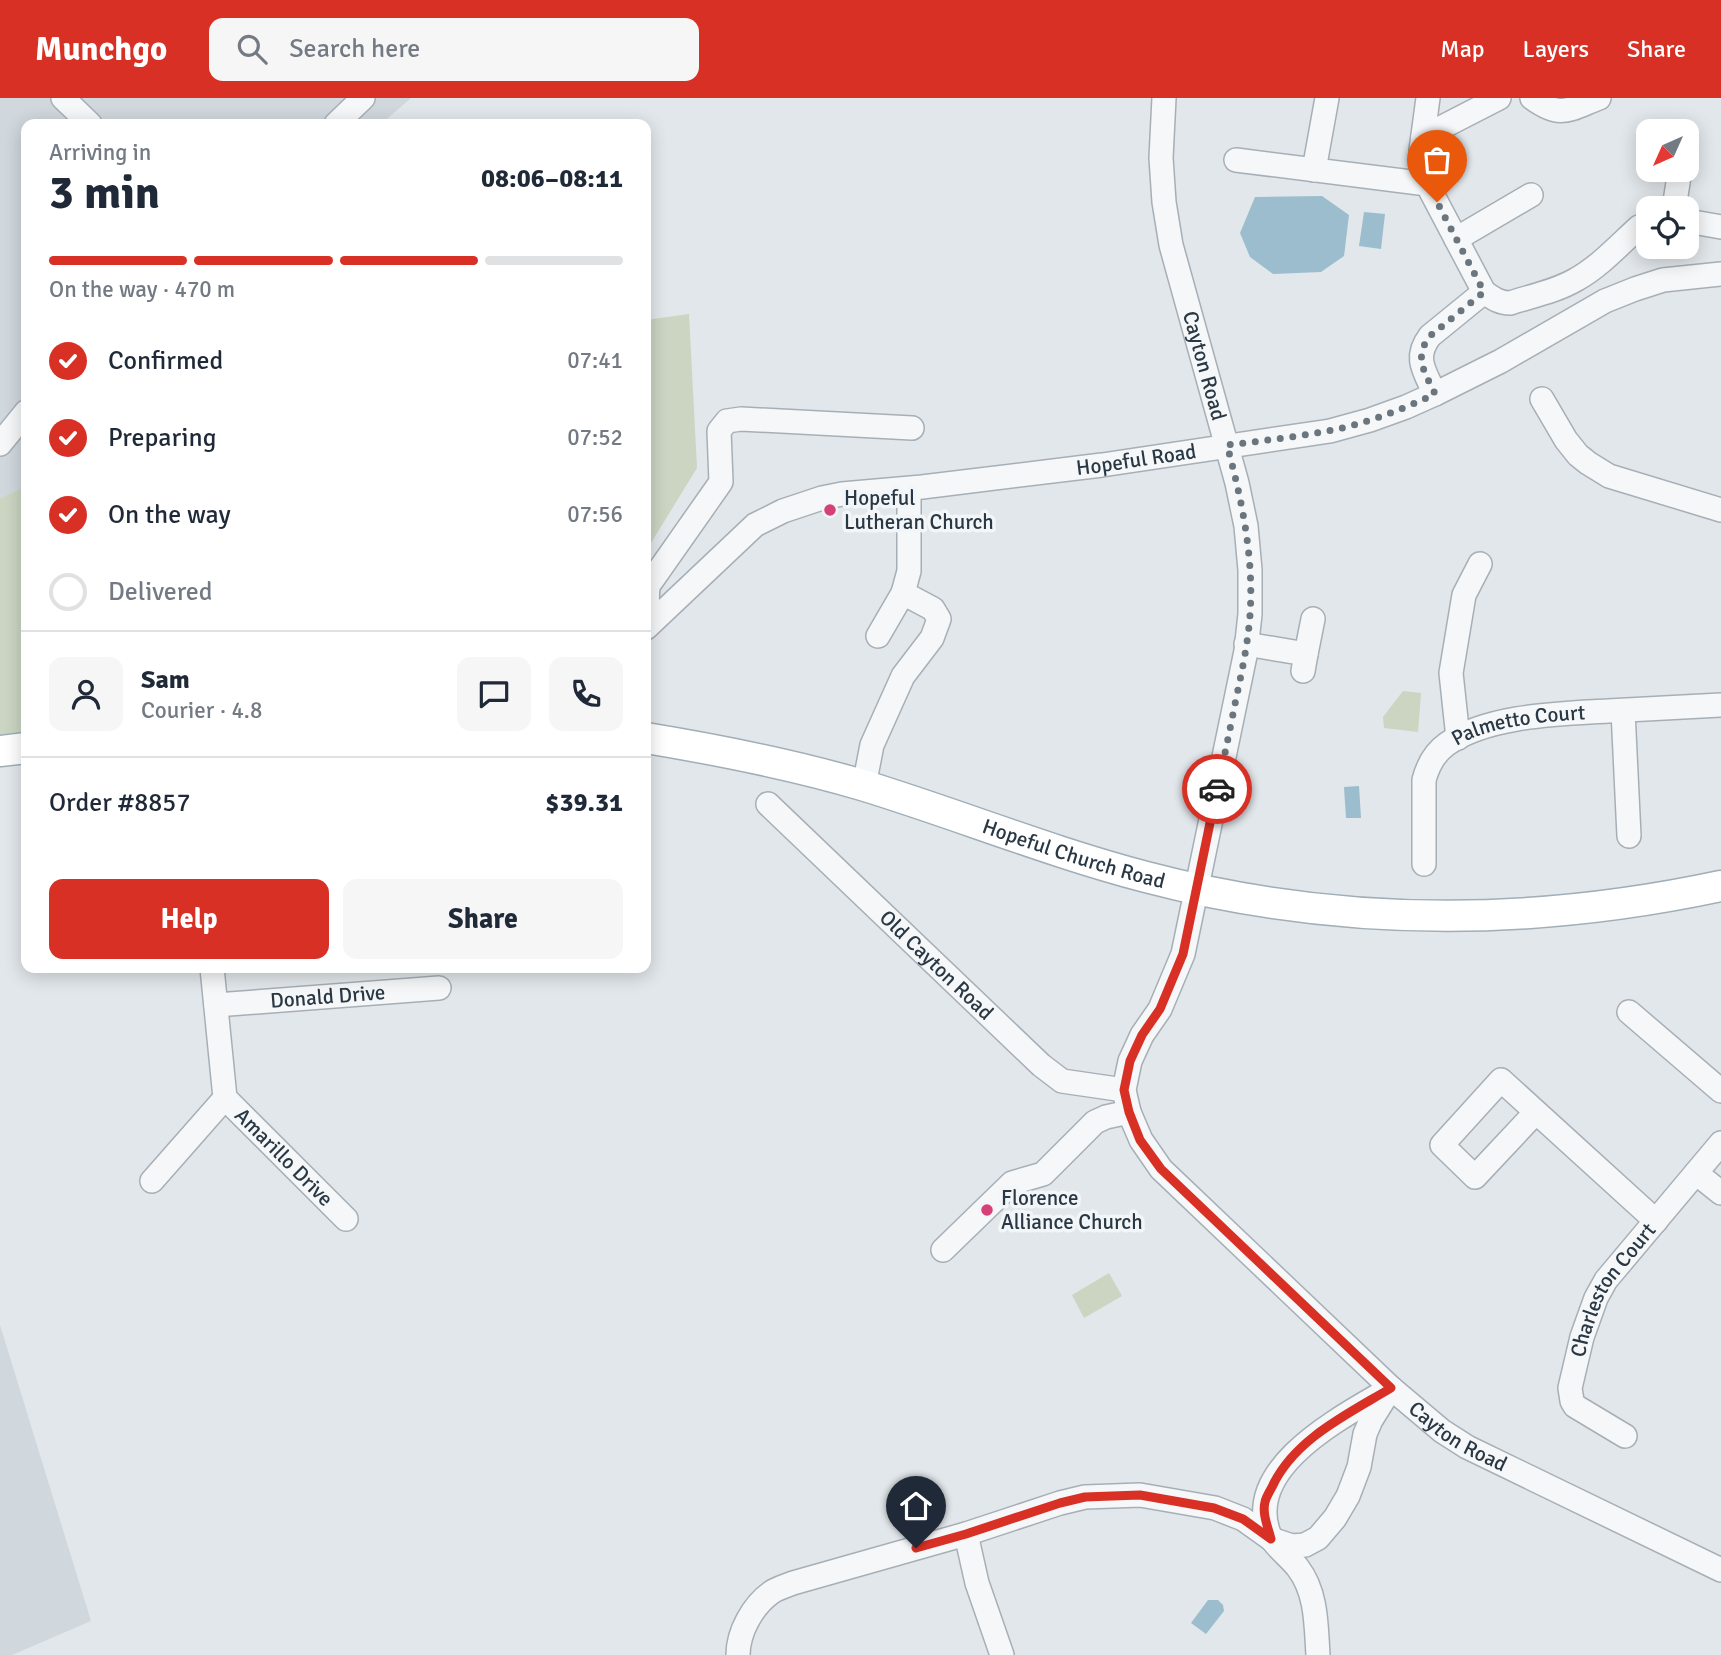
<!DOCTYPE html>
<meta charset="utf-8">
<style>
body{margin:0;font-family:Signika,sans-serif;background:#f6f6f7;color:#1f2937;height:100vh;display:flex;flex-direction:column;font-size:26px;white-space:nowrap}
*{box-sizing:border-box;margin:0}
p{font-size:23px;color:#747a83}
.icon{flex:none;width:38px;height:38px;fill:none;stroke:currentColor;stroke-width:2;stroke-linecap:round;stroke-linejoin:round}
.map{position:relative;flex:1;overflow:hidden}
.sheet{position:absolute;left:21px;top:21px;width:630px;height:854px;display:flex;flex-direction:column;background:#fff;border-radius:14px;box-shadow:0 4px 18px #0003}
.sheet>*{flex:none}
.needle{width:46px;rotate:225deg}
.controls{position:absolute;left:1636px;top:21px;display:grid;gap:14px}
.controls a{display:grid;place-items:center;width:63px;height:63px;border-radius:14px;background:#fff;box-shadow:0 4px 18px #0003;font-size:35px}
.pin{position:absolute;display:grid;place-items:center;width:60px;height:60px;color:#fff;margin:-72px -30px;border-radius:50% 50% 50% 0;rotate:-45deg;box-shadow:0 0 7px #0007}
.pin .icon{rotate:45deg}
.courier{position:absolute;display:grid;place-items:center;width:70px;height:70px;margin:-35px;border:5px solid #d93025;border-radius:50%;background:#fff;color:#222;box-shadow:0 2px 9px #0007}
.overview em{font-style:normal;font-weight:800}
.overview div{display:flex;flex-direction:column-reverse}
.overview{display:flex;align-items:center;justify-content:space-between;height:119px;padding:0 28px}
h1{font-size:46px;font-weight:800;line-height:52px}
.bar{display:grid;grid-template-columns:repeat(4,1fr);gap:10px 7px;align-content:center;height:84px;padding:0 28px}
.bar i{height:9px;border-radius:5px;background:#e0e1e3}
.bar .selected{background:#d93025}
.bar p{grid-column:span 4}
.line{display:flex;align-items:center;gap:18px;padding:0 28px;border-top:2px solid #e0e1e3}
.line div{flex:1}
.round{display:grid;place-items:center;flex:none;width:74px;height:74px;border-radius:14px;background:#f6f6f7}
ol{padding:0 28px;list-style:none}
li{display:flex;align-items:center;gap:21px;height:77px}
li p{margin-inline-start:auto}
li .icon{padding:7px;border-radius:50%;background:#d93025;color:#fff;stroke-width:4}
li:last-child{color:#747a83}
li i{width:38px;height:38px;border:4px solid #e0e1e3;border-radius:50%}
.button{display:flex;gap:14px;margin-top:auto;padding:14px 28px}
.button a{flex:1;height:80px;border-radius:14px;background:#d93025;color:#fff;font-size:28px;font-weight:800;line-height:80px;text-align:center}
.button a+a{background:#f6f6f7;color:#1f2937}
header{display:flex;align-items:center;gap:42px;box-sizing:border-box;height:98px;padding:0 35px;background:#d93025;color:#fff}
header strong{font-size:33px}
nav{display:flex;gap:38px;margin-inline-start:auto;font-size:24px}
.search{width:490px;height:63px;background:#f6f6f7;display:flex;align-items:center;gap:18px;box-sizing:border-box;padding:0 24px;border-radius:14px;color:#747a83;font-size:26px}
.map>svg:first-child{display:block}
.built{fill:#d0d7dd}
.green{fill:#cbd5c2}
.water{fill:#9bbdcd}
.lines{fill:none;stroke-linecap:round;stroke-linejoin:round}
.minor-casing{stroke:#a7afb6;stroke-width:26}
.major-casing{stroke:#a0aeb7;stroke-width:33}
.minor{stroke:#f5f7f9;stroke-width:23}
.major{stroke:#fff;stroke-width:30}
.done{stroke:#6a757e;stroke-width:7;stroke-dasharray:0 12.6}
.route{stroke:#d93025;stroke-width:9}
.poi-dot{fill:#d64175;stroke:#f2f6f8;stroke-width:2.5}
.labels{text-anchor:middle;stroke-width:7;stroke-linejoin:round;paint-order:stroke}
.street-label{font-size:21px;fill:#293844;stroke:#f2f6f8}
.poi-label{font-size:21px;fill:#293844;stroke:#f2f6f8;text-anchor:start}
</style>
<header>
<strong>Munchgo</strong>
<div class="search"><svg class="icon" aria-label="search" viewBox="0 0 24 24"><circle cx="10" cy="10" r="6"/><path d="M15 15l6 6"/></svg>Search here</div>
<nav><a>Map</a><a>Layers</a><a>Share</a></nav>
</header>
<div class="map">
<svg width="1721" height="1557" viewBox="0 0 1721 1557">
<rect width="100%" height="100%" fill="#e2e7eb"/>
<!-- built -->
<g class="built">
<path d="M 0,0 L 411,0 L 381,26 L 26,26 L 26,388 L 0,400 Z"/>
<path d="M 0,1227 L 91,1523 L 12,1557 L 0,1557 Z"/>
</g>
<!-- green -->
<g class="green">
<path d="M 689,216 L 697,370 L 646,453 L 646,222 Z"/>
<path d="M 26,388 L 26,650 L 0,653 L 0,400 Z"/>
<path d="M 1403,593 L 1421,595 L 1418,634 L 1384,630 L 1383,619 Z"/>
<path d="M 1109,1175 L 1122,1198 L 1084,1220 L 1072,1197 Z"/>
</g>
<!-- water -->
<g class="water">
<path d="M 1322,98 L 1349,117 L 1344,158 L 1321,174 L 1273,176 L 1250,159 L 1240,135 L 1255,99 Z"/>
<path d="M 1364,114 L 1385,116 L 1381,151 L 1359,148 Z"/>
<path d="M 1359,688 L 1361,720 L 1346,720 L 1344,689 Z"/>
<path d="M 1208,1502 L 1218,1502 L 1223,1507 L 1224,1513 L 1206,1536 L 1191,1525 Z"/>
</g>
<g class="lines">
<defs>
<g id="minor">
<path d="M 63,0 L 90,26"/>
<path id="s1" d="M 1164,0 L 1161,60 L 1164,104 L 1171,147 L 1237,385 L 1246,428 L 1250,472 L 1250,516 L 1246,553 L 1183,856 L 1160,911 L 1142,937 L 1130,963 L 1124,992 L 1129,1014 L 1141,1042 L 1161,1071 L 1391,1290 L 1442,1333 L 1467,1349 L 1721,1472"/>
<path d="M 1532,0 C 1561,21 1568,12 1599,0"/>
<path d="M 336,26 L 363,0"/>
<path d="M 1423,39 L 1499,0"/>
<path d="M 1236,62 L 1427,86 L 1484,194 C 1493,200 1499,205 1510,205 C 1532,198 1557,193 1577,181 C 1600,168 1619,147 1639,129 L 1648,126"/>
<path d="M 1314,72 L 1327,0"/>
<path d="M 1427,86 L 1421,52 L 1428,0"/>
<path d="M 1674,110 L 1680,72"/>
<path d="M 1687,123 L 1721,129"/>
<path d="M 1456,141 L 1531,97"/>
<path d="M 1435,296 C 1425,274 1413,260 1430,238 L 1484,194"/>
<path d="M 1542,301 L 1566,342 L 1578,357 L 1588,365 L 1609,378 L 1721,412"/>
<path d="M 0,346 L 26,314"/>
<path d="M 655,521 C 646,511 647,501 648,488 L 721,384 L 719,333 L 727,323 L 741,321 L 912,330"/>
<path id="s2" d="M 646,530 L 755,427 L 783,413 L 822,400 L 842,396 L 922,389 L 1102,367 L 1330,333 L 1370,322 L 1406,309 L 1435,296 L 1501,263 L 1605,203 L 1635,191 L 1663,182 L 1721,176"/>
<path d="M 878,538 L 903,495"/>
<path d="M 1246,546 L 1306,556 L 1303,573"/>
<path d="M 1306,556 L 1313,521"/>
<path d="M 1623,613 L 1629,738"/>
<path d="M 1458,640 L 1451,575 L 1464,497 L 1480,466"/>
<path d="M 864,688 L 872,647 L 903,578 L 932,540 L 939,521 L 933,511 L 903,495 L 909,473 L 909,391"/>
<path id="s3" d="M 768,706 L 1041,967 L 1062,983 L 1124,992"/>
<path id="s4" d="M 1424,766 L 1424,682 C 1428,667 1434,655 1447,646 C 1488,617 1559,616 1608,613 C 1646,611 1683,609 1721,607"/>
<path id="s5" d="M 212,870 L 225,1000 L 346,1121"/>
<path id="s6" d="M 216,907 L 439,890"/>
<path d="M 1629,914 L 1721,993"/>
<path d="M 1536,1014 L 1475,1079 L 1442,1047 L 1501,982 L 1656,1123"/>
<path d="M 1696,1075 L 1721,1095"/>
<path d="M 152,1083 L 225,1000"/>
<path d="M 943,1152 L 1012,1085 L 1043,1076 L 1095,1024 L 1106,1019 L 1129,1014"/>
<path id="s7" d="M 1625,1338 L 1575,1308 L 1572,1303 L 1570,1290 L 1582,1239 L 1596,1200 L 1606,1182 L 1721,1045"/>
<path d="M 966,1436 L 977,1485 L 1002,1557"/>
<path d="M 738,1557 C 738,1534 753,1507 772,1494 C 778,1490 786,1488 793,1485 L 966,1436 L 1060,1405 L 1085,1399 L 1140,1397 L 1215,1410 L 1243,1421 L 1271,1441 L 1292,1448 L 1305,1447 L 1318,1440 L 1335,1420 L 1348,1398 L 1359,1369 L 1365,1336 L 1371,1322 L 1391,1290"/>
<path d="M 1318,1557 C 1316,1527 1317,1495 1298,1470 C 1290,1459 1276,1450 1270,1438 C 1241,1371 1340,1320 1386,1293"/>
</g>
<g id="major">
<path id="s8" d="M 646,640 C 719,652 791,666 862,687 C 957,716 1050,754 1146,779 C 1336,829 1529,829 1721,788"/>
<path d="M 0,653 L 26,650"/>
</g>
</defs>
<!-- minor casing -->
<use href="#minor" class="minor-casing"/>
<!-- major casing -->
<use href="#major" class="major-casing"/>
<!-- minor -->
<use href="#minor" class="minor"/>
<!-- major -->
<use href="#major" class="major"/>
</g>
<g class="lines">
<!-- done -->
<path class="done" d="M 1217,691 C 1224,661 1230,631 1236,601 C 1242,573 1248,545 1250,517 C 1254,459 1242,403 1227,347 C 1261,343 1295,339 1328,333 C 1365,326 1401,312 1435,296 C 1425,274 1413,260 1430,238 L 1484,194 L 1437,104"/>
<!-- route -->
<path class="route" d="M 916,1450 L 966,1436 L 1060,1405 L 1085,1399 L 1112,1398 L 1140,1397 L 1214,1410 L 1243,1421 L 1271,1441 C 1268,1429 1262,1416 1265,1404 C 1266,1399 1270,1393 1272,1389 C 1294,1341 1348,1316 1391,1290 L 1161,1071 L 1140,1042 L 1129,1014 L 1124,992 L 1130,963 L 1142,937 L 1160,911 L 1183,856 L 1217,691"/>
</g>
<!-- markers -->
<g class="poi-dot">
<circle cx="830" cy="412" r="7"/>
<circle cx="987" cy="1112" r="7"/>
</g>
<g class="labels">
<!-- street labels -->
<g class="street-label">
<text dy="7" stroke="none"><textPath href="#s1" startOffset="273">Cayton Road</textPath></text>
<text dy="7" stroke="none"><textPath href="#s2" startOffset="539">Hopeful Road</textPath></text>
<text dy="7" stroke="none"><textPath href="#s4" startOffset="203">Palmetto Court</textPath></text>
<text dy="7" stroke="none"><textPath href="#s8" startOffset="444">Hopeful Church Road</textPath></text>
<text dy="7" stroke="none"><textPath href="#s3" startOffset="233">Old Cayton Road</textPath></text>
<text dy="7" stroke="none"><textPath href="#s6" startOffset="112">Donald Drive</textPath></text>
<text dy="7" stroke="none"><textPath href="#s5" startOffset="214">Amarillo Drive</textPath></text>
<text dy="7" stroke="none"><textPath href="#s7" startOffset="186">Charleston Court</textPath></text>
<text dy="7" stroke="none"><textPath href="#s1" startOffset="1512">Cayton Road</textPath></text>
</g>
<!-- poi labels -->
<g class="poi-label">
<text x="844" y="407">Hopeful<tspan x="844" dy="24">Lutheran Church</tspan></text>
<text x="1001" y="1107">Florence<tspan x="1001" dy="24">Alliance Church</tspan></text>
</g>
</g>
</svg>
<div class="controls">
<a><svg class="needle" viewBox="-14 -14 28 28"><path d="M0-13l5 13h-10z" fill="#e53935"/><path d="M0 13l5-13h-10z" fill="#747a83"/></svg></a>
<a><svg class="icon" aria-label="locate" viewBox="0 0 24 24"><circle cx="12" cy="12" r="6"/><path d="M12 2v4M12 18v4M2 12h4M18 12h4"/></svg></a>
</div>
<div class="pin" style="left:1437px;top:104px;background:#ea580c"><svg class="icon" aria-label="bag" viewBox="0 0 24 24"><path d="M5 8h14l-1 12H6zM9 8a3 3 0 0 1 6 0"/></svg></div>
<div class="pin" style="left:916px;top:1450px;background:#1f2937"><svg class="icon" aria-label="home" viewBox="0 0 24 24"><path d="M3 11l9-7 9 7M6 9v11h12V9"/></svg></div>
<div class="courier" style="left:1217px;top:691px"><svg class="icon" aria-label="car" viewBox="0 0 24 24"><path d="M5 17H2v-5l4-1 3-4h7l3 4 3 1v5h-3M9 17h6M6 11h13"/><circle cx="7" cy="17" r="2"/><circle cx="17" cy="17" r="2"/></svg></div>
<section class="sheet">
<div class="overview"><div><h1>3 min</h1><p>Arriving in</p></div><em>08:06–08:11</em></div>
<div class="bar"><i class="selected"></i><i class="selected"></i><i class="selected"></i><i></i><p>On the way · 470 m</p></div>
<ol>
<li><svg class="icon" aria-label="check" viewBox="0 0 24 24"><path d="M5 12l5 5 9-10"/></svg>Confirmed<p>07:41</p></li>
<li><svg class="icon" aria-label="check" viewBox="0 0 24 24"><path d="M5 12l5 5 9-10"/></svg>Preparing<p>07:52</p></li>
<li><svg class="icon" aria-label="check" viewBox="0 0 24 24"><path d="M5 12l5 5 9-10"/></svg>On the way<p>07:56</p></li>
<li><i></i>Delivered</li>
</ol>
<div class="line" style="height:126px"><a class="round"><svg class="icon" aria-label="person" viewBox="0 0 24 24"><circle cx="12" cy="8" r="4"/><path d="M4 21q1-7 8-7t8 7"/></svg></a><div><b>Sam</b><p>Courier · 4.8</p></div><a class="round"><svg class="icon" aria-label="chat" viewBox="0 0 24 24"><path d="M4 5h16v11H9l-5 4z"/></svg></a><a class="round"><svg class="icon" aria-label="phone" viewBox="0 0 24 24"><path d="M5 4h4l2 5-3 2q2 4 5 5l2-3 5 2v4C11 20 4 13 5 4z"/></svg></a></div>
<div class="line" style="height:91px"><div>Order #8857</div><b>$39.31</b></div>
<div class="button"><a>Help</a><a>Share</a></div>
</section>
</div>
